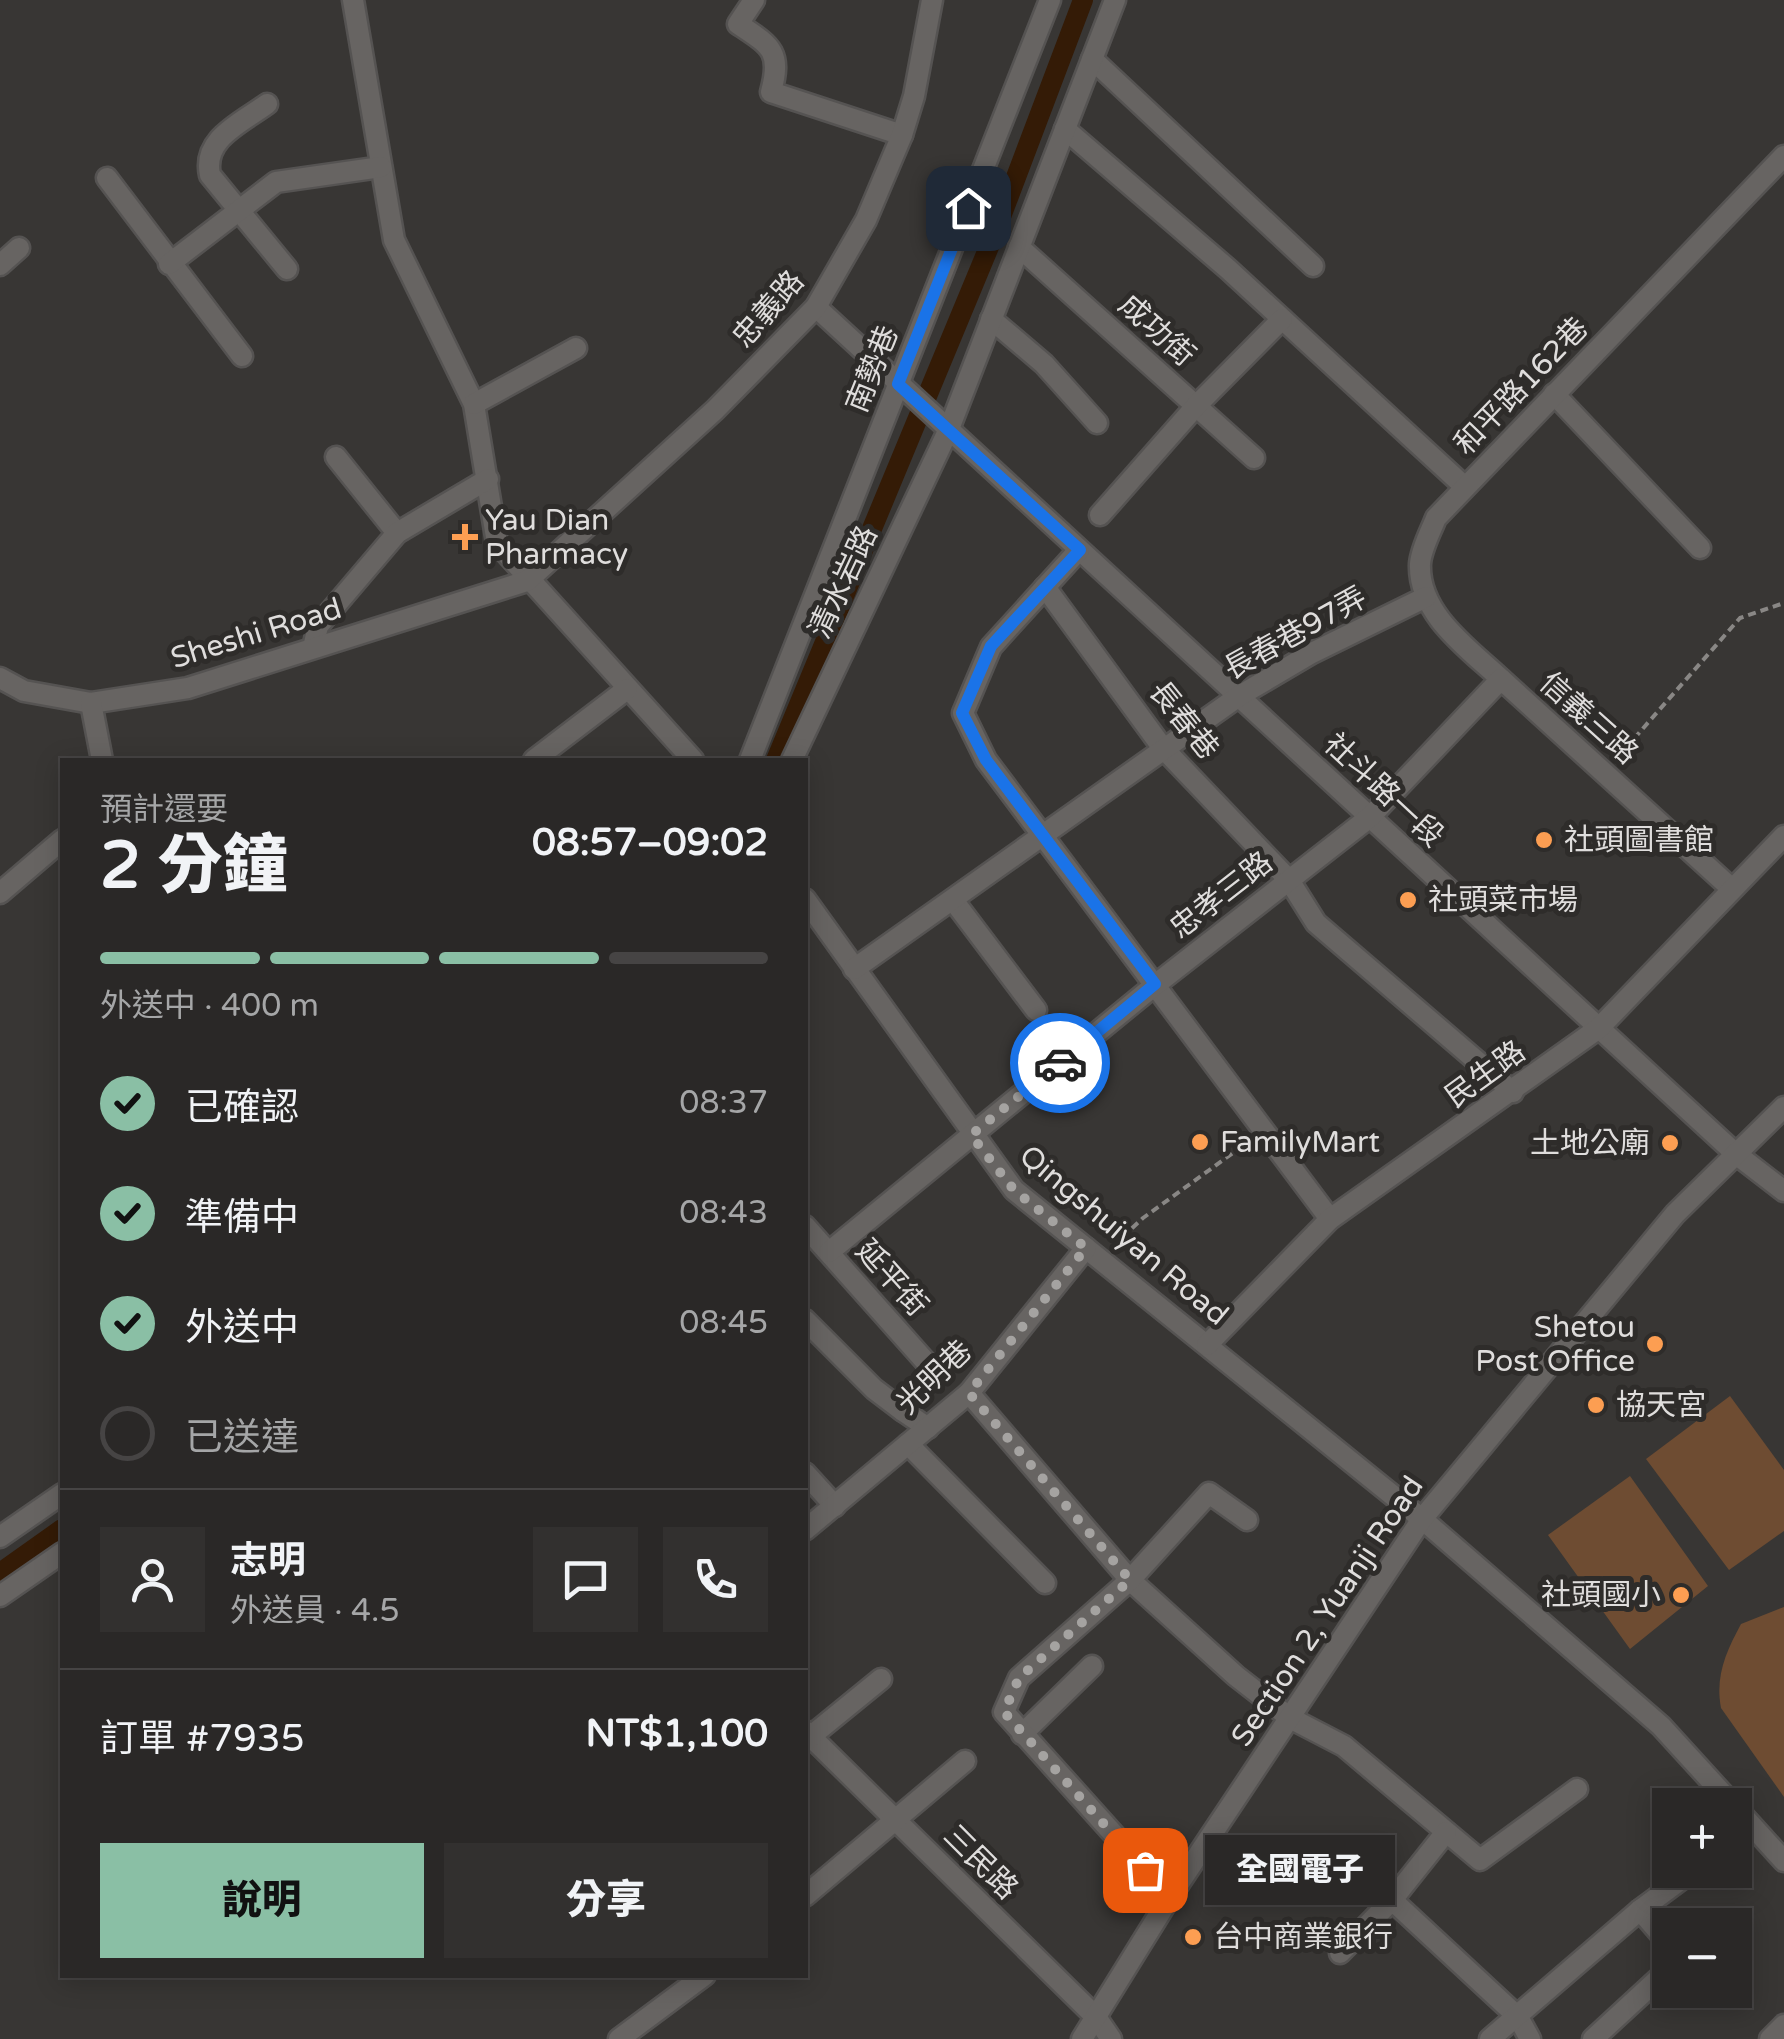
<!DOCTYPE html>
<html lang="zh-TW">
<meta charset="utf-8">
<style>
body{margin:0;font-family:"Varela Round","Noto Sans TC",sans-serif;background:#32302f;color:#f1f3f6;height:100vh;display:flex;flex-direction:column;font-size:38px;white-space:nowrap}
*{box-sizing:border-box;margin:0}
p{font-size:32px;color:#a5a6a7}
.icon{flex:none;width:55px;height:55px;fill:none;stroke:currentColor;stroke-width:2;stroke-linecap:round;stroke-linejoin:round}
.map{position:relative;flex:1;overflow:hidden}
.sheet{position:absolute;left:60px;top:758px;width:748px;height:1220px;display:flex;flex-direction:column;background:#2a2827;border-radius:0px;box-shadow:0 5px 25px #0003,0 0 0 2px #464444}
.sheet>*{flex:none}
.fabs{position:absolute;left:1652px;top:1788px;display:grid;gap:20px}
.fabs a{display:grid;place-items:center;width:100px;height:100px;border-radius:0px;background:#2a2827;box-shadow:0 5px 25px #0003,0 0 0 2px #464444;font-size:50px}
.pin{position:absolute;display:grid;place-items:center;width:85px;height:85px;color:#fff;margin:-42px;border-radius:20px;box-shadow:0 5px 15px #0006}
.courier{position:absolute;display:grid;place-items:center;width:100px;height:100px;margin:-50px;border:8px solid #1a73e8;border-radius:50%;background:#fff;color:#222;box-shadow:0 2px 12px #0007}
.bubble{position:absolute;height:70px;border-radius:0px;background:#2a2827;box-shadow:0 5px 25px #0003,0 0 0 2px #464444;font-size:32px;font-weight:800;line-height:70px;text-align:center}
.summary em{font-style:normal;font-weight:800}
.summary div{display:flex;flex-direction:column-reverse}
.summary{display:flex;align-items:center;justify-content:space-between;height:170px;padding:0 40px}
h1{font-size:65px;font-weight:800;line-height:75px}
.bar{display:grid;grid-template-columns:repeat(4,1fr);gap:15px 10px;align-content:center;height:120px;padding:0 40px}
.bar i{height:12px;border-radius:8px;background:#464444}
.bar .active{background:#8abfa5}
.bar p{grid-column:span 4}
.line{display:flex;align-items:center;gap:25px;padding:0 40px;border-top:2px solid #464444}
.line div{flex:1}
.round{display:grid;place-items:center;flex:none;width:105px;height:105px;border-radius:0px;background:#32302f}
ol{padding:0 40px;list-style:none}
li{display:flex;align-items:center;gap:30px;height:110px}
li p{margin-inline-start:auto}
li .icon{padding:10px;border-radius:50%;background:#8abfa5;color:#111;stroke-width:4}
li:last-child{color:#a5a6a7}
li i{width:55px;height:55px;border:5px solid #464444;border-radius:50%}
.action{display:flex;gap:20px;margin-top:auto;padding:20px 40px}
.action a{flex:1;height:115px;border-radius:0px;background:#8abfa5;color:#111;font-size:40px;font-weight:800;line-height:115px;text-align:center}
.action a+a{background:#32302f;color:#f1f3f6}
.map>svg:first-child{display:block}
.green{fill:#6e4c32}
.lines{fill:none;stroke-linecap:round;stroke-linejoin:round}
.canal{stroke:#341b06;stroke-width:20}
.minor-casing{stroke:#555352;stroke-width:25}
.path{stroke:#898785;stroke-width:4;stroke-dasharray:8 5;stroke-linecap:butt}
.minor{stroke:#676462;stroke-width:20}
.done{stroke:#a5a3a1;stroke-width:10;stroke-dasharray:0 18}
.route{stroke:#1a73e8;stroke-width:12}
.poi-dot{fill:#fc9e52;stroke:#2e2c2a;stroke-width:4}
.labels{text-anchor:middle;stroke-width:10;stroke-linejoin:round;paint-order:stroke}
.street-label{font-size:30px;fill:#dfdddc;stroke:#2e2c2a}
.poi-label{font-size:30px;fill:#dfdddc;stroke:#2e2c2a;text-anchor:start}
</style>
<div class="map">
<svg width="1784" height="2039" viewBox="0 0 1784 2039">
<rect width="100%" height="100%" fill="#383634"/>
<!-- green -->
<g class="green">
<path d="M 1730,1396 L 1784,1470 L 1784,1531 L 1729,1570 L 1646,1459 Z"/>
<path d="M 1630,1476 L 1708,1586 L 1630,1649 L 1548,1535 Z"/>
<path d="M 1784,1607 L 1784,1797 L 1721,1708 C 1715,1676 1726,1652 1741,1624 Z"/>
</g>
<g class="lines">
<!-- canal -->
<g class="canal">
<path d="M 776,760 L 996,230 L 1083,0"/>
<path d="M 0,1573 L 62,1529"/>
</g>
<defs>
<g id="minor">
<path d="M 353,0 L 394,240 L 474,404 L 497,543 L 693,760"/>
<path d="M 754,0 L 738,24 C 771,46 782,51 771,92 L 902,135"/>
<path d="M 1092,59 L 1313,266"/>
<path d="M 267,104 C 241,123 202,139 210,175 L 287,269"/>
<path d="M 1065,129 L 1228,269 L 1465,487"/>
<path d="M 107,178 L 242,356"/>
<path d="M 1019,247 L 1254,458"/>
<path d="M 169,264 L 276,182 L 381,167"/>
<path d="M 0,265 L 19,248"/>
<path d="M 816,307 L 1736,1154 L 1784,1191"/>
<path d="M 991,319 L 1044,364 L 1097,423"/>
<path d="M 1554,394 L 1700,548"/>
<path d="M 474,404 L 576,348"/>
<path d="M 336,457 L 397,533"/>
<path d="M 1100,515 L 1196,406 L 1282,319"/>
<path d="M 1079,550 L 991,647 L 963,713 L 986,760 L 1330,1219"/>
<path d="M 1045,587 L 1162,747 L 1289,880 L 1316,923 L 1513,1092"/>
<path d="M 313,648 L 318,626 L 397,533 L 488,479"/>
<path d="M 0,678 L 24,691 L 91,703 L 188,688 L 527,581 L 715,410 L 816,307 L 866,220 L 902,135 L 914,96 L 932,0"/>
<path d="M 1501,679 C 1469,649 1418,614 1420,564 C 1421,549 1431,531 1436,518 L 1784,156"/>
<path d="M 91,703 L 102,760"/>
<path d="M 534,760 L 627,689"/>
<path d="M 750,760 L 1050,0"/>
<path d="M 792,760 L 949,429 L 1115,0"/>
<path d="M 0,893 L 62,840"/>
<path d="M 805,899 L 1014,1190 L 1422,1519 L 1661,1726 L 1733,1805"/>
<path d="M 953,900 L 1036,1010"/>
<path d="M 854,969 L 1239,696 L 1312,653 L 1426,597"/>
<path d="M 805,1226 L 933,1370 L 903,1411 L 928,1428"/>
<path d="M 829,1252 L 1155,985 L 1370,817 L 1501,679 L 1732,889"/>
<path d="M 805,1320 L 874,1389 L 903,1411"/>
<path d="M 1207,1345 L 1330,1219 L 1599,1028 L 1784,836"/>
<path d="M 969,1393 L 1130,1580 L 1236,1676 L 1290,1718 L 1344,1746 L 1480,1860 L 1577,1789"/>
<path d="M 908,1444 L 1045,1583"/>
<path d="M 805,1473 L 835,1506"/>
<path d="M 805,1530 L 969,1393 L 1086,1248"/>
<path d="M 0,1537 L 62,1494"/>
<path d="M 0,1596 L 62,1553"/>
<path d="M 805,1731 L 1096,2017 L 1111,2039"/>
<path d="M 1022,1734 L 1092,1666"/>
<path d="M 805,1741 L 881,1679"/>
<path d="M 1735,1807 L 1784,1861"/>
<path d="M 805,1896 L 965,1761"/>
<path d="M 1170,1897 L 1004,1712 L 1019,1678 L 1130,1580 L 1209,1493 L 1247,1520"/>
<path d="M 1392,1900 L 1446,1832"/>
<path d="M 1640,1910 L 1670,1945"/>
<path d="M 1340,1953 L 1392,1900 L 1518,2017 L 1530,2039"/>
<path d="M 619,2039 L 705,1975"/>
<path d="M 1082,2039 L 1170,1897 L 1422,1519 L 1675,1214 L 1784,1107"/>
<path d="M 1490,2039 L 1640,1910 L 1694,1870"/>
<path d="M 1593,2039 L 1670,1968"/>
<path d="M 1770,2039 L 1784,2025"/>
</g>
</defs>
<!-- minor casing -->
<use href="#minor" class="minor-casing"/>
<!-- path -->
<g class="path">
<path d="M 1617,758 L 1740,618 L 1784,603"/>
<path d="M 1113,1246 L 1143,1218 L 1248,1142"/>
</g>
<!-- minor -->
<use href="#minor" class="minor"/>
</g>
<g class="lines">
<!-- done -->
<path class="done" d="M 1060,1063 L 971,1135 L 1014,1190 L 1086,1248 L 969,1393 L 1130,1580 L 1019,1678 L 1004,1712 L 1145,1870"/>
<!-- route -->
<path class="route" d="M 968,208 L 898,384 L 1080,550 L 991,646 L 962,713 L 986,760 L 1155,984 L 1060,1063"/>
</g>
<!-- markers -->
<g class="poi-dot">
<path d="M460 522h10v10h10v10h-10v10h-10v-10h-10v-10h10z"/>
<circle cx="1544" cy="840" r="10"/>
<circle cx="1408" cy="900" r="10"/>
<circle cx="1200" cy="1142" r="10"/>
<circle cx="1670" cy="1143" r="10"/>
<circle cx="1655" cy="1344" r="10"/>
<circle cx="1596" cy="1405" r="10"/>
<circle cx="1681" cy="1595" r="10"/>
<circle cx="1193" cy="1937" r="10"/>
</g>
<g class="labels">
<!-- street labels -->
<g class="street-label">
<text transform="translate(768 309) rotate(-49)" y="10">忠義路</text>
<text transform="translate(1157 330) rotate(42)" y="10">成功街</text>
<text transform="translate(872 369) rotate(-68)" y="10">南勢巷</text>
<text transform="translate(1521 386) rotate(-46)" y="10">和平路162巷</text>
<text transform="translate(843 582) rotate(-65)" y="10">清水岩路</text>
<text transform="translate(256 633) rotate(-17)" y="10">Sheshi Road</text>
<text transform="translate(1295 633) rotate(-29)" y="10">長春巷97弄</text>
<text transform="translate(1589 718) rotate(42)" y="10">信義三路</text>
<text transform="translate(1184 720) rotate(51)" y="10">長春巷</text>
<text transform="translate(1384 790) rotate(43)" y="10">社斗路一段</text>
<text transform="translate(1221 895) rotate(-38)" y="10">忠孝三路</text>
<text transform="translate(1485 1074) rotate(-36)" y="10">民生路</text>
<text transform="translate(1124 1235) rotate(40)" y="10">Qingshuiyan Road</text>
<text transform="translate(892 1278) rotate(48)" y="10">延平街</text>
<text transform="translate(934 1377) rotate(-44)" y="10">光明巷</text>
<text transform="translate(1327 1611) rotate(-56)" y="10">Section 2, Yuanji Road</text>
<text transform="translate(981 1862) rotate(45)" y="10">三民路</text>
</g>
<!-- poi labels -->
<g class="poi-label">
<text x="485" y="530">Yau Dian<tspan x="485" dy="34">Pharmacy</tspan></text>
<text x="1564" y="850">社頭圖書館</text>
<text x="1428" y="910">社頭菜市場</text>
<text x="1220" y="1152">FamilyMart</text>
<text x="1650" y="1153" text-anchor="end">土地公廟</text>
<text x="1635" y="1337" text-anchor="end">Shetou<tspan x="1635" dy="34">Post Office</tspan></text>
<text x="1616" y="1415">協天宮</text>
<text x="1661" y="1605" text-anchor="end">社頭國小</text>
<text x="1213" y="1947">台中商業銀行</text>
</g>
</g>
</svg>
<div class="fabs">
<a>+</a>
<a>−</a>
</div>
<div class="pin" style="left:1145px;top:1870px;background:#ea580c"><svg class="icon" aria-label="bag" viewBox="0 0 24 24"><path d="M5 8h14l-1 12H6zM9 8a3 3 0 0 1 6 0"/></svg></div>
<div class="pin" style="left:968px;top:208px;background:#1f2937"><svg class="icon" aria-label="home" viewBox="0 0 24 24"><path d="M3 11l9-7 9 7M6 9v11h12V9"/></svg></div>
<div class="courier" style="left:1060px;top:1063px"><svg class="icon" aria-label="car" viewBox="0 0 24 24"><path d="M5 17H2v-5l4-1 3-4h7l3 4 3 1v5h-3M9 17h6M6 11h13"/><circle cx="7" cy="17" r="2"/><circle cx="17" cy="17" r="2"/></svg></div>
<div class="bubble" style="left:1205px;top:1835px;width:190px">全國電子</div>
<section class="sheet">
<div class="summary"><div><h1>2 分鐘</h1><p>預計還要</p></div><em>08:57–09:02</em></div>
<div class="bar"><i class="active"></i><i class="active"></i><i class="active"></i><i></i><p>外送中 · 400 m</p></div>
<ol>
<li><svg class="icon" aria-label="check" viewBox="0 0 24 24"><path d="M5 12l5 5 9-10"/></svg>已確認<p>08:37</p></li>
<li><svg class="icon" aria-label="check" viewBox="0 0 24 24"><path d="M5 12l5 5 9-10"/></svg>準備中<p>08:43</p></li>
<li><svg class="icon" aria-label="check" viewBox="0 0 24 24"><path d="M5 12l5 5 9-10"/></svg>外送中<p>08:45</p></li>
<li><i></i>已送達</li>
</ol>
<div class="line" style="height:180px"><a class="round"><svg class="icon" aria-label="person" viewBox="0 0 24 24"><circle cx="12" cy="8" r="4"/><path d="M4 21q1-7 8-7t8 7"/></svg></a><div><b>志明</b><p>外送員 · 4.5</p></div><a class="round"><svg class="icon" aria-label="chat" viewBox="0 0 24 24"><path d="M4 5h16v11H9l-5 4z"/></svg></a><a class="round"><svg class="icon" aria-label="phone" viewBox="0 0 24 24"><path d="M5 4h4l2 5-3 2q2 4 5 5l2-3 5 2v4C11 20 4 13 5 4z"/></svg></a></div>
<div class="line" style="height:130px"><div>訂單 #7935</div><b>NT$1,100</b></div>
<div class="action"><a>說明</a><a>分享</a></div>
</section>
</div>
